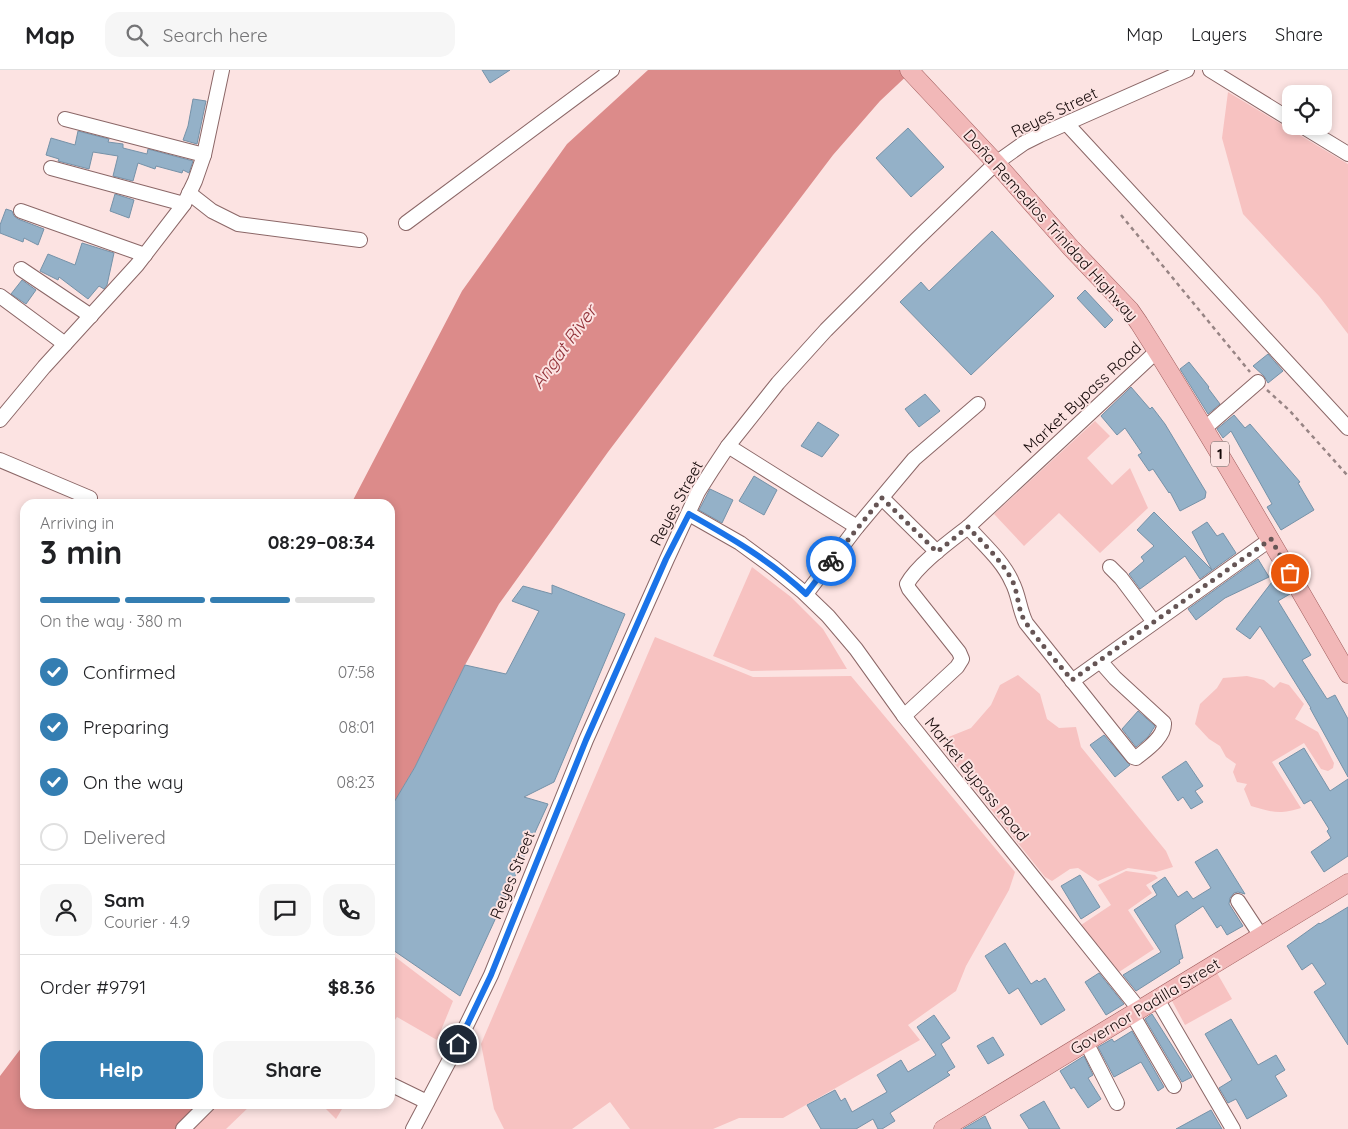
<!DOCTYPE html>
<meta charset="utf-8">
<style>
body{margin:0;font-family:Quicksand,sans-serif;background:#f6f6f6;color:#202124;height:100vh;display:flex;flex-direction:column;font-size:19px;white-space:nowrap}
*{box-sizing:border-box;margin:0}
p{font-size:16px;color:#757577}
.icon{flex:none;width:28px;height:28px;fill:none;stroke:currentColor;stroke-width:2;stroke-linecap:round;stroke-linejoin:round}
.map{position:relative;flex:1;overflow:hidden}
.sheet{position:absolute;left:20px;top:429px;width:375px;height:610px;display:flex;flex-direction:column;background:#fff;border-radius:15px;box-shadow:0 2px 8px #0003}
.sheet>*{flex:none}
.buttons{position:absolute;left:1282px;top:15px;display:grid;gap:10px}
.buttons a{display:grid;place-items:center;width:50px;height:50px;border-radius:10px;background:#fff;box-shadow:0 2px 8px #0003;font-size:25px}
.pin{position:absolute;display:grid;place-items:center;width:42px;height:42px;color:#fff;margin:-21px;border:2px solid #fff;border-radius:50%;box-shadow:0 1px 5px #0007}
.courier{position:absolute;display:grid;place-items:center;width:50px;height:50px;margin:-25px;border:4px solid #1a73e8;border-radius:50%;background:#fff;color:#222;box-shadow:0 1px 6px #0007}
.headline em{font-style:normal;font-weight:700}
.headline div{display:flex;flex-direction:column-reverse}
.headline{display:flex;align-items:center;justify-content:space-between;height:85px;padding:0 20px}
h1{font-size:32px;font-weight:700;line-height:38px}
.bar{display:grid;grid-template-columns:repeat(4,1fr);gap:8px 5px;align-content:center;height:60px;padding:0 20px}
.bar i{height:6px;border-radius:4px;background:#e0e0e0}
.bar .selected{background:#347eb2}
.bar p{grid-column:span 4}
.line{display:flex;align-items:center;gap:12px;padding:0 20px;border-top:1px solid #e0e0e0}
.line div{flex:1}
.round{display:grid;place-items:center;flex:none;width:52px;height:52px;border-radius:15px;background:#f6f6f6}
ol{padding:0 20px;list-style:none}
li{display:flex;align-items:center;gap:15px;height:55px}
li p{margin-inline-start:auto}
li .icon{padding:5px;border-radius:50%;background:#347eb2;color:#fff;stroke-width:4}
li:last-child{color:#757577}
li i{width:28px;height:28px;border:2px solid #e0e0e0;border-radius:50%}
.primary-button{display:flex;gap:10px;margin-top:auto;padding:10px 20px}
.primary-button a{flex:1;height:58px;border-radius:15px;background:#347eb2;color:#fff;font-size:20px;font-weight:700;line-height:58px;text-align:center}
.primary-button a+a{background:#f6f6f6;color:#202124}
header{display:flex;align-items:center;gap:30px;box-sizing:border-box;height:70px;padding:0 25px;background:#fff;border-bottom:1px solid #e0e0e0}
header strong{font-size:24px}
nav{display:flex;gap:28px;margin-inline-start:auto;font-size:18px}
.search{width:350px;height:45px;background:#f6f6f6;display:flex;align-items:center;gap:12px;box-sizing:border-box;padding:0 18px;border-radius:15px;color:#757577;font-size:19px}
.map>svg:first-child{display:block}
.green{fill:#f7c2c1}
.water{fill:#dc8b8a}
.building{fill:#94b1c8;stroke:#7692a8}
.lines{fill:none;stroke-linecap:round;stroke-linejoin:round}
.minor-casing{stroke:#8b6767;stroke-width:16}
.major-casing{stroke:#9f5c5c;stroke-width:19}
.path{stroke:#978484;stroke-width:2.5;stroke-dasharray:4 4;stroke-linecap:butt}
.minor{stroke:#fff;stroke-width:14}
.major{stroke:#f2b8b8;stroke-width:18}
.done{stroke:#655;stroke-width:5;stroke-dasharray:0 9}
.route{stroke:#1a73e8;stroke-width:6}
.labels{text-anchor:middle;stroke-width:4;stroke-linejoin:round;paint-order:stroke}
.shield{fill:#fce3e2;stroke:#5a4a4a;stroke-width:1}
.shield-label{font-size:15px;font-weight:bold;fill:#150909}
.street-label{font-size:16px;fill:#150909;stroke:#fce3e2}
.water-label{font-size:18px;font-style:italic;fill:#903037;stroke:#fce3e2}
</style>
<header>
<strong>Map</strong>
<div class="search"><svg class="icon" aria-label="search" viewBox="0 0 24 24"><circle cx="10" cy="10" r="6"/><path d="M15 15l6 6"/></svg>Search here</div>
<nav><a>Map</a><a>Layers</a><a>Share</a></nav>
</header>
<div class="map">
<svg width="1348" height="1059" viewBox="0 0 1348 1059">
<rect width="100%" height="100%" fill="#fce3e2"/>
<!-- green -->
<g class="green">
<path d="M 1228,22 L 1348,94 L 1348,264 L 1319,226 L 1243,144 L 1222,68 Z"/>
<path d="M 1095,351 L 1110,366 L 1087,388 L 1112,415 L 1130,398 L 1148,438 L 1100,483 L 1059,443 L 1024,476 L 994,444 Z"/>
<path d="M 752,497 L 791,527 L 823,559 L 847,599 L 751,601 L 713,586 Z"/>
<path d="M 655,567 L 753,607 L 851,606 L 1015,802 L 1009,820 L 966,896 L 956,921 L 908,955 L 920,970 L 783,1048 L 739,1048 L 713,1059 L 630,1059 L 610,1032 L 572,1059 L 504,1059 L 494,1039 L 481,974 Z"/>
<path d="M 1018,605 L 1040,624 L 1047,649 L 1059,658 L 1076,657 L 1081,677 L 1166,781 L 1173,797 L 1156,802 L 1128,798 L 1098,811 L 1078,798 L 1070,799 L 1052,811 L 1045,807 L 942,678 L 946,668 L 971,658 L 991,635 L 1000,615 Z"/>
<path d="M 1247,606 L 1264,610 L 1274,618 L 1280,612 L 1289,615 L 1304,634 L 1295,649 L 1318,662 L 1334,693 L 1333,698 L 1328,701 L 1321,699 L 1304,673 L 1272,692 L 1301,738 C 1279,745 1272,742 1251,736 L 1244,719 L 1247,714 L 1237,712 L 1233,702 L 1236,694 L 1226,687 L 1220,676 L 1209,669 L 1195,654 L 1200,634 L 1217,618 L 1223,608 Z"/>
<path d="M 1126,801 L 1155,805 L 1158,808 L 1146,815 L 1152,823 L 1128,840 L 1154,879 L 1119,902 L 1081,855 L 1111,835 L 1098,815 Z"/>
<path d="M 390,883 L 453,931 L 437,970 L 397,947 L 390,957 Z"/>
<path d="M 1217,903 L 1232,929 L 1185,955 L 1171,929 Z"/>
<path d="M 200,1034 L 252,1034 L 226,1059 L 177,1059 Z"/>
<path d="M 321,1034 L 345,1034 L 336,1049 Z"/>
</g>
<!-- water -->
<g class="water">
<path d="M 648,0 L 913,0 L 880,31 L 833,85 L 608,382 L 499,534 L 465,595 L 415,697 L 390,739 L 390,434 L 351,434 L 462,221 L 567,74 Z"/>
<path d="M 25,973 L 25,1034 L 200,1034 L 177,1059 L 0,1059 L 0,1006 Z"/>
</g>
<!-- building -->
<g class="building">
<path d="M 482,0 L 510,0 L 490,13 Z"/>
<path d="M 193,29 L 206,31 L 197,74 L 183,70 L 188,56 Z"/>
<path d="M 908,58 L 944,97 L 911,127 L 876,88 Z"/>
<path d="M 78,61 L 109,69 L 108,72 L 123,74 L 123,78 L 147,84 L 148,79 L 193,91 L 189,103 L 183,100 L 182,103 L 156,96 L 155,99 L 138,93 L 133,111 L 113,106 L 118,86 L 93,82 L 89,99 L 58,91 L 59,89 L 46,85 L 51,68 L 75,75 Z"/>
<path d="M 115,124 L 134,130 L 129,148 L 110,141 Z"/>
<path d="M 6,139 L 12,141 L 14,146 L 18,149 L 44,159 L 38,175 L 24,168 L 23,172 L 0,163 L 0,155 Z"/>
<path d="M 992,161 L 1054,226 L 971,305 L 900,232 L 921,212 L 929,221 Z"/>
<path d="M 82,173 L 114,183 L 107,215 L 104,219 L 99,216 L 88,229 L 59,207 L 58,210 L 40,201 L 48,184 L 75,195 Z"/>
<path d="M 22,210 L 36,220 L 26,234 L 11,224 Z"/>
<path d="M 1085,220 L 1113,250 L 1105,258 L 1077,228 Z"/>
<path d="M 1268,284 L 1283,301 L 1268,313 L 1264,306 L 1253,296 Z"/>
<path d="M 1189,292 L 1209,317 L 1208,318 L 1220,334 L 1208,344 L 1180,299 Z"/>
<path d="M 1131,317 L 1150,339 L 1152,337 L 1165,354 L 1206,422 L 1205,428 L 1180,441 L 1170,422 L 1169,423 L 1153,399 L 1149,401 L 1138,385 L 1142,383 L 1125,358 L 1117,365 L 1101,346 Z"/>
<path d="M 925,324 L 940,341 L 919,357 L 905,339 Z"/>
<path d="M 1234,345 L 1245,358 L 1250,354 L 1300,412 L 1298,413 L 1314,440 L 1281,460 L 1267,437 L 1272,434 L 1231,361 L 1223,368 L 1217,359 Z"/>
<path d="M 818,352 L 839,365 L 822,387 L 801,376 Z"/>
<path d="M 754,406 L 777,420 L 764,445 L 739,431 Z"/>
<path d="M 710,419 L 733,430 L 722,453 L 699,440 Z"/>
<path d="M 1154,442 L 1212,500 L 1192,462 L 1207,452 L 1217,466 L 1223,463 L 1236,483 L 1200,509 L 1185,486 L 1140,519 L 1129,504 L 1144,491 L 1141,487 L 1154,476 L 1137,460 Z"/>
<path d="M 1258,489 L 1269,507 L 1225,528 L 1196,550 L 1188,539 Z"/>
<path d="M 1278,504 L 1290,524 L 1278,531 L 1311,585 L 1302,590 L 1327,629 L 1335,625 L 1348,649 L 1348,707 L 1310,638 L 1311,638 L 1260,556 L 1250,569 L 1236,559 Z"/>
<path d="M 552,515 L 625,544 L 554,712 L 524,727 L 548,734 L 460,926 L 390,878 L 390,739 L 415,697 L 465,595 L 506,604 L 539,541 L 512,531 L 523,516 L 552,524 Z"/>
<path d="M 1138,641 L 1155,656 L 1148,667 L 1136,677 L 1122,659 Z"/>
<path d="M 1104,665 L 1130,695 L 1115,707 L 1090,675 Z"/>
<path d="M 1304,678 L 1330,721 L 1348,709 L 1348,786 L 1324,802 L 1311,782 L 1331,768 L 1327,761 L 1329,759 L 1311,730 L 1304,734 L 1279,693 Z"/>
<path d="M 1186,691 L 1203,716 L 1195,721 L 1203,732 L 1191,739 L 1183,727 L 1178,731 L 1162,707 Z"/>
<path d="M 1217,779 L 1245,824 L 1238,822 L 1234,823 L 1230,828 L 1229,834 L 1243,856 L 1227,865 L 1221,855 L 1217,858 L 1203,836 L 1175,855 L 1183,888 L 1179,890 L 1180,893 L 1136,921 L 1123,905 L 1161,882 L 1134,840 L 1157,825 L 1152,816 L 1165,807 L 1178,827 L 1187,821 L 1193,829 L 1211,818 L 1195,792 Z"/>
<path d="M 1080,805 L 1100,837 L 1081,849 L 1061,816 Z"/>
<path d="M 1348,837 L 1348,975 L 1314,922 L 1326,914 L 1312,893 L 1302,900 L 1287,876 L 1319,853 L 1320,854 Z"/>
<path d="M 1005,873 L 1031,914 L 1037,910 L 1039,912 L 1045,908 L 1065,940 L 1041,955 L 1018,918 L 1009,924 L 985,886 Z"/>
<path d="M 1099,903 L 1124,934 L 1106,945 L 1085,912 Z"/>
<path d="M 1152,944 L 1192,1007 L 1182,1012 L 1145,949 Z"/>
<path d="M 934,945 L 950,968 L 941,974 L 955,997 L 947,1002 L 950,1005 L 890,1043 L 895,1051 L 882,1059 L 878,1059 L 873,1049 L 856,1059 L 821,1059 L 807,1035 L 835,1020 L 841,1031 L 845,1028 L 852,1042 L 887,1022 L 877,1005 L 901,990 L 908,1002 L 936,985 L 917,957 Z"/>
<path d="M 1231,949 L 1258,995 L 1276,985 L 1285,1000 L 1275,1006 L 1287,1026 L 1247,1049 L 1236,1029 L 1228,1033 L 1219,1018 L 1232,1010 L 1205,964 Z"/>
<path d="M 1132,961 L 1164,1017 L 1158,1021 L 1141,992 L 1114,1007 L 1098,977 L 1112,969 L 1114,972 Z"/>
<path d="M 993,967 L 1004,985 L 988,994 L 977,976 Z"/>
<path d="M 1084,986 L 1093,1005 L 1088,1008 L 1101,1029 L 1088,1038 L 1074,1017 L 1071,1019 L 1060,1001 Z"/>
<path d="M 1044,1031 L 1060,1059 L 1029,1059 L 1020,1045 Z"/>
<path d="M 1211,1040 L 1222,1059 L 1176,1059 Z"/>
<path d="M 985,1046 L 991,1059 L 963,1059 Z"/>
</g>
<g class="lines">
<defs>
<g id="minor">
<path d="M 1210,0 L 1291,50"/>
<path d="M 65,49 L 204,85"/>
<path d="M 1067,54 L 1348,358"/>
<path d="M 1302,56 L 1348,84"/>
<path d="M 51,98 L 184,134"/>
<path d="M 189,123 L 212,141 L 238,154 L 360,170"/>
<path d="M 21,141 L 145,185"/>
<path d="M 406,153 L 612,0"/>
<path d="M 21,199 L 91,246"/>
<path d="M 0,226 L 65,274"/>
<path d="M 0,350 L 44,297 L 137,195 L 184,134 L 195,111 L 204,85 L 222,0"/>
<path d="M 1205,358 L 1258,312"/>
<path d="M 728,376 L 857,457"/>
<path d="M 0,390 L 90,428"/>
<path d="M 882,428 L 937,482"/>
<path d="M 689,444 L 740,473 L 774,498 L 802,521 L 828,546 L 856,579 L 904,646 L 1139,939"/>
<path d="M 968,457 C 983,474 1003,491 1012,512 C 1019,525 1019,539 1026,553 L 1133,687 L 1136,688 C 1146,680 1165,667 1164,653 L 1115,608 L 1100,591"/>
<path d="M 1110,497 L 1121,508 L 1154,552"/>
<path d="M 806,524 L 857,457 L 914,389 L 978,334"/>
<path d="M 1072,611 L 1271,469"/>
<path d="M 904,646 L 957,597 L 962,589 L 959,582 L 909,519 L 907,514 C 917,495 950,471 968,457 L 1157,281"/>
<path d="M 1238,831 L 1261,866"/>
<path d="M 1157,929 L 1233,1059"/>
<path d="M 1132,944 L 1174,1016"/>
<path d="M 1086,972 L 1117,1033"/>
<path d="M 390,1014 L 427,1032"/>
<path d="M 183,1059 L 208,1034"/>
<path d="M 413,1059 L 449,991 L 491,905 L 586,670 L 667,489 L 698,422 L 712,400 L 728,376 L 778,313 L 826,260 L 917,169 L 996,93 L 1024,73 L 1040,65 L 1187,0"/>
</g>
<g id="major">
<path d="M 909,0 L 996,93 L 1071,178 L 1130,240 L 1139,253 C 1212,368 1280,486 1348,604"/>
<path d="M 943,1059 L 1348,813"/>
</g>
</defs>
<!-- minor casing -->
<use href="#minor" class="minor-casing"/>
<!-- major casing -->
<use href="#major" class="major-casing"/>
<!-- path -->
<g class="path">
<path d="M 1121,145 L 1250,302"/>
<path d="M 1267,320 L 1289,340 L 1348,406"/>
</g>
<!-- minor -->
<use href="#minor" class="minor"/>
<!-- major -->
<use href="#major" class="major"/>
</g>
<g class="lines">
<!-- done -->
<path class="done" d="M 831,491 L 882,428 L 937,482 L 968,457 C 983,473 1001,490 1012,510 C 1019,524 1017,540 1026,553 C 1040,573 1057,592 1072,610 L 1271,469 L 1290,503"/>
<!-- route -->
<path class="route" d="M 458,974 L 491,905 L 586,670 L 666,489 L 689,444 C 730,467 771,491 806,524 L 831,491"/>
</g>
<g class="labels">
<!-- shield labels -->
<rect class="shield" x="1211" y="371.5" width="18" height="25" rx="4"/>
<g class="shield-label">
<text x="1220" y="389">1</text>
</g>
<!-- street labels -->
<g class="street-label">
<text transform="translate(1054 42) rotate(-26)" y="6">Reyes Street</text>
<text transform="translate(1051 155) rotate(48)" y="6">Doña Remedios Trinidad Highway</text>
<text transform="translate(1082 327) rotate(-43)" y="6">Market Bypass Road</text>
<text transform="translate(676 433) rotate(-62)" y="6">Reyes Street</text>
<text transform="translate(977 709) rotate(51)" y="6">Market Bypass Road</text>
<text transform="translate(512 805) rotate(-68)" y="6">Reyes Street</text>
<text transform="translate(1145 936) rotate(-31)" y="6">Governor Padilla Street</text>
</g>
<!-- water labels -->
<g class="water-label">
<text transform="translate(564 277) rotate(-54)" y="6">Angat River</text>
</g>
</g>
</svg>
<div class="buttons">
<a><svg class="icon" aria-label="locate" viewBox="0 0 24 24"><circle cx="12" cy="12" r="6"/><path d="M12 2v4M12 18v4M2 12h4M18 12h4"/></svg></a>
</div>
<div class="pin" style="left:1290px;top:503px;background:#ea580c"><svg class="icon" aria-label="bag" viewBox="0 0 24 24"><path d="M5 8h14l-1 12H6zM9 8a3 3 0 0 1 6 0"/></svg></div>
<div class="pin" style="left:458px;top:974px;background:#1f2937"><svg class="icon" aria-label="home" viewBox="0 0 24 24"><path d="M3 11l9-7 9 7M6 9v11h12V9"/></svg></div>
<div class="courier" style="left:831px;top:491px"><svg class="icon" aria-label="bike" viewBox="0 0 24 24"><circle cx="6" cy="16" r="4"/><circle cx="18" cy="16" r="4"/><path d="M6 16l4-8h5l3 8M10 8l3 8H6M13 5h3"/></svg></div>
<section class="sheet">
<div class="headline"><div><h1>3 min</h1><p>Arriving in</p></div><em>08:29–08:34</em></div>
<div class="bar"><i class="selected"></i><i class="selected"></i><i class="selected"></i><i></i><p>On the way · 380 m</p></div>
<ol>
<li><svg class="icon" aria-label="check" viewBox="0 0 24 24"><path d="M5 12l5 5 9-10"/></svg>Confirmed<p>07:58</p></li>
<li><svg class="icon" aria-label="check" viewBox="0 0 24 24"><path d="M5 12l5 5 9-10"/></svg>Preparing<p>08:01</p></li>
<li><svg class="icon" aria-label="check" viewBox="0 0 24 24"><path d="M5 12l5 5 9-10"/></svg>On the way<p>08:23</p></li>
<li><i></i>Delivered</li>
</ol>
<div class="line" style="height:90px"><a class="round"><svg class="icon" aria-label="person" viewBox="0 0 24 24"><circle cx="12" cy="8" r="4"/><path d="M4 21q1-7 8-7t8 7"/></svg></a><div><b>Sam</b><p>Courier · 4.9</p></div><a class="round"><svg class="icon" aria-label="chat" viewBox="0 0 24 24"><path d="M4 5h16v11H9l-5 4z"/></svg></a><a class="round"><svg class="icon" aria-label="phone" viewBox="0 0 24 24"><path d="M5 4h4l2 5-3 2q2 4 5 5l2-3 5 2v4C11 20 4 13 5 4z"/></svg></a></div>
<div class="line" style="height:65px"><div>Order #9791</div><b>$8.36</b></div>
<div class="primary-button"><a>Help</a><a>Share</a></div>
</section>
</div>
